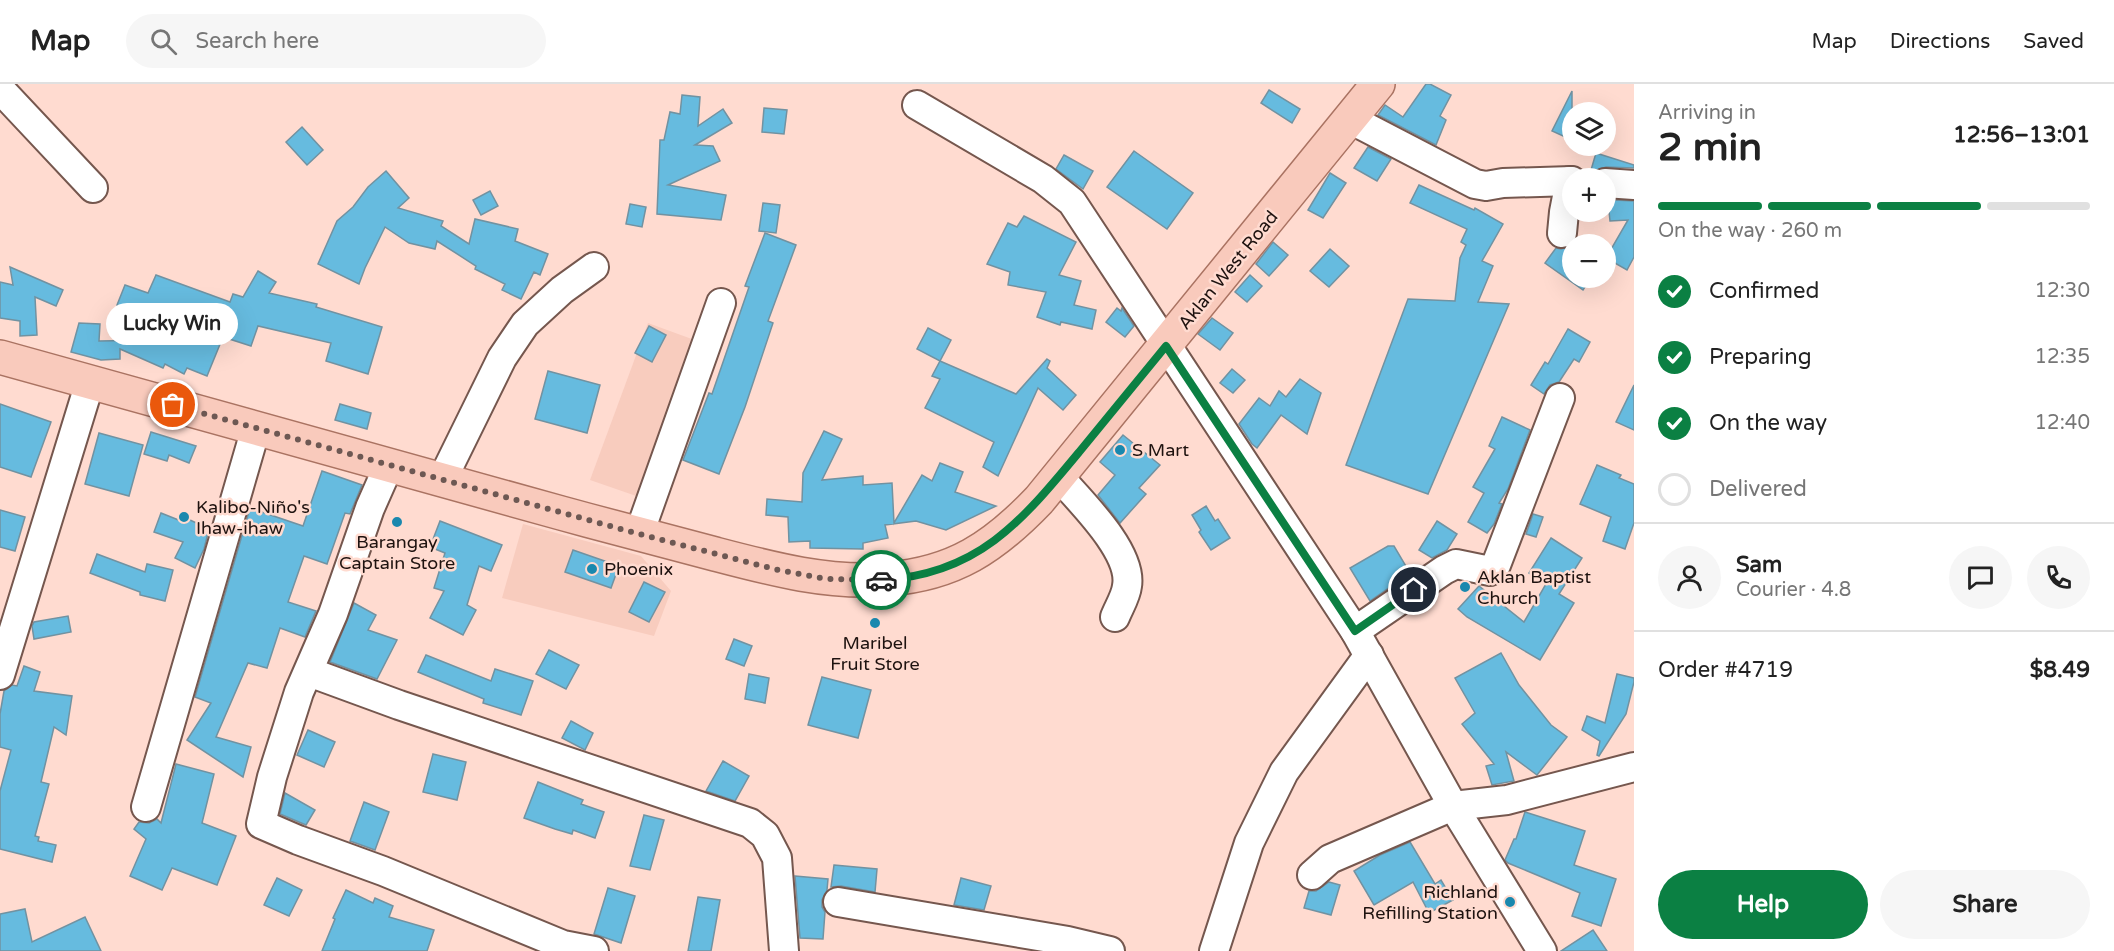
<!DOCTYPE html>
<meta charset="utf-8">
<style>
body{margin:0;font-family:"Varela Round",sans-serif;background:#f6f6f6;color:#222;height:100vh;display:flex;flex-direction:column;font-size:22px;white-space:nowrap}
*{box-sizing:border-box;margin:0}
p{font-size:20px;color:#767676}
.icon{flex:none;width:33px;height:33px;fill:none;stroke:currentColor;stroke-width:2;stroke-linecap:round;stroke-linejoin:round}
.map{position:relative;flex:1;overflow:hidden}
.panel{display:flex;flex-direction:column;background:#fff;width:480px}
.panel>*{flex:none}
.fabs{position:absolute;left:1562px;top:18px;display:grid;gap:12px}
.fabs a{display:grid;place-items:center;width:54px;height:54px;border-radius:50%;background:#fff;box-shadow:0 6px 24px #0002;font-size:30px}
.pin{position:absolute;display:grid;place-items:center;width:51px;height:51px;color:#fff;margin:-26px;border:3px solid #fff;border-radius:50%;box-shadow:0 2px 6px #0007}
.courier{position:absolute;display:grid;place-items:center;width:60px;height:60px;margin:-30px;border:4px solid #0b8043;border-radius:50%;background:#fff;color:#222;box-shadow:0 2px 8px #0007}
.bubble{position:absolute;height:42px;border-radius:21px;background:#fff;box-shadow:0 6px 24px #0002;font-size:20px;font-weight:800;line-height:42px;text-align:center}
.head em{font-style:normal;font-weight:800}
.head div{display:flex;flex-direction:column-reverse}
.head{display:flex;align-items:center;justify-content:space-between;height:102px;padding:0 24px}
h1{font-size:39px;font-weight:800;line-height:45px}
.bar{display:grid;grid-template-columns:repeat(4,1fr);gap:9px 6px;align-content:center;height:72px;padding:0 24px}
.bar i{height:8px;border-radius:4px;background:#e0e0e0}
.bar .selected{background:#0b8043}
.bar p{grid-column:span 4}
.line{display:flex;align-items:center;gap:15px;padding:0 24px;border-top:2px solid #e0e0e0}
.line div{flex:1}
.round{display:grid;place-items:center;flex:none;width:63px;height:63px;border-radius:32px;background:#f6f6f6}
ol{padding:0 24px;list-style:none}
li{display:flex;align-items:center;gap:18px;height:66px}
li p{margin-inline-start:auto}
li .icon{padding:6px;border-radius:50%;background:#0b8043;color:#fff;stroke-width:4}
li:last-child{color:#767676}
li i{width:33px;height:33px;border:3px solid #e0e0e0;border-radius:50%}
.primary-button{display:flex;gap:12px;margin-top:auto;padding:12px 24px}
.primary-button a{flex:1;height:69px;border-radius:36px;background:#0b8043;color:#fff;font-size:24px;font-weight:800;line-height:69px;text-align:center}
.primary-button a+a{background:#f6f6f6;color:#222}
header{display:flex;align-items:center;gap:36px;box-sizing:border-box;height:84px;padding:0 30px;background:#fff;border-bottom:2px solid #e0e0e0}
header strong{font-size:28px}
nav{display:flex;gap:33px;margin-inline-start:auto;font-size:21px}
.search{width:420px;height:54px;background:#f6f6f6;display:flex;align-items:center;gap:15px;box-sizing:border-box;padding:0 21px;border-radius:33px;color:#767676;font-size:22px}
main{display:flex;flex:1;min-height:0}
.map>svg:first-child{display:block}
.built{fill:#f8ccbe}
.building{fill:#66bbdf;stroke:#7192a1;stroke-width:1.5}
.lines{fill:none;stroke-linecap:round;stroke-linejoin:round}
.minor-casing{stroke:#75574e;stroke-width:32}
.major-casing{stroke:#aa7362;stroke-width:36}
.minor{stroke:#fff;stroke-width:28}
.major{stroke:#f9cabc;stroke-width:33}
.done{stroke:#6d5853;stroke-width:6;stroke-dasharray:0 10.8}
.route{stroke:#0b8043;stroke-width:8}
.poi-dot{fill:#1a88ae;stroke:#ffdbd0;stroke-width:2}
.labels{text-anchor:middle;stroke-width:5;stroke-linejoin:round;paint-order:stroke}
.street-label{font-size:18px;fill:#1e120f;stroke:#ffdbd0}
.poi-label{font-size:18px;fill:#1e120f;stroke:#ffdbd0;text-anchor:start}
</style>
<header>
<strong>Map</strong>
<div class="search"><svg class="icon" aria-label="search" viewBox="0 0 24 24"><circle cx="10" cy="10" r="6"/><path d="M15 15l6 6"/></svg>Search here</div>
<nav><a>Map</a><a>Directions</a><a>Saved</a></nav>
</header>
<main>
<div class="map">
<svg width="1634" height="867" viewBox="0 0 1634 867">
<rect width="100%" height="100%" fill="#ffdbd0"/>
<!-- built -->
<g class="built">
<path d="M 648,239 L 700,258 L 642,414 L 590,396 Z"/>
<path d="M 523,440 L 641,472 L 671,507 L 654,552 L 502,514 Z"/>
</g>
<!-- building -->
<g class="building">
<path d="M 1426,0 L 1430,0 L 1451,11 L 1440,32 L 1446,36 L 1436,61 L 1378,31 L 1385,21 L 1403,33 Z"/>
<path d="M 1269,6 L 1300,25 L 1292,39 L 1261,19 Z"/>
<path d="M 1572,7 L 1572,56 L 1552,47 Z"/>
<path d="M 682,11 L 700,13 L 698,42 L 723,25 L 732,39 L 695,61 L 713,62 L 720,77 L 668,101 L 726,111 L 721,136 L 657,130 L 660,56 L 664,56 L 670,28 L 680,30 Z"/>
<path d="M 764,24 L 787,26 L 784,50 L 762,48 Z"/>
<path d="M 302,43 L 323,66 L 307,81 L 286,58 Z"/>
<path d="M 1368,63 L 1391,75 L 1377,97 L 1354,84 Z"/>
<path d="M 1134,67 L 1193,109 L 1167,145 L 1107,103 Z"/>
<path d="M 1596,69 L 1634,81 L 1634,84 L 1606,83 L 1595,87 L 1591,86 Z"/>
<path d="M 1064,71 L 1093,87 L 1083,105 L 1056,85 Z"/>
<path d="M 386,87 L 409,114 L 398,124 L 443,137 L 441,142 L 469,160 L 475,135 L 518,145 L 515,157 L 548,170 L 540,191 L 534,188 L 521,215 L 502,206 L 505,200 L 475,185 L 476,182 L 437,157 L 435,165 L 409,159 L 385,143 L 365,184 L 359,200 L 318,180 L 337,137 L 353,123 L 368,103 Z"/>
<path d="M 1330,89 L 1346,99 L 1323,134 L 1308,126 Z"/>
<path d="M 1419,101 L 1474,126 L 1475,124 L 1503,140 L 1482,177 L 1493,182 L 1478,218 L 1509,220 L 1428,410 L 1346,381 L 1408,215 L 1455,217 L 1460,174 L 1466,161 L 1461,158 L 1467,145 L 1410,119 Z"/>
<path d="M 490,107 L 498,122 L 481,131 L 473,116 Z"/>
<path d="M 1615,116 L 1634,117 L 1634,173 L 1627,186 L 1606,174 L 1628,136 L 1610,137 L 1608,117 Z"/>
<path d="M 763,119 L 780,121 L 776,149 L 759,147 Z"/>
<path d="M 630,120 L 646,123 L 642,143 L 626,140 Z"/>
<path d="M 1024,132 L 1076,158 L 1059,191 L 1081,197 L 1074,221 L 1096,226 L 1092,245 L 1061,238 L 1060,241 L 1037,233 L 1046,208 L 1008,201 L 1010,188 L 987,180 L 1008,139 L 1017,143 Z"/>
<path d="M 765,149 L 796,161 L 768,237 L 773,239 L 745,323 L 719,390 L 683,376 L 709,309 L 712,310 L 749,203 L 745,202 Z"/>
<path d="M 1273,158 L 1288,171 L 1269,192 L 1256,180 Z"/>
<path d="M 1572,162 L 1572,194 L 1591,194 L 1583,206 L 1545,179 L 1556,164 L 1561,165 Z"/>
<path d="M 1330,165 L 1349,182 L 1329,203 L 1310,187 Z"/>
<path d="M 10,183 L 63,206 L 56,222 L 35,213 L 37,251 L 20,252 L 20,237 L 0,234 L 0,198 L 13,201 Z"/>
<path d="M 258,187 L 276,198 L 269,209 L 317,220 L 316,223 L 382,243 L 368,290 L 326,277 L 331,259 L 258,242 L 251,262 L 223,253 L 207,292 L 187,284 L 184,290 L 165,280 L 163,284 L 120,265 L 120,275 L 101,276 L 71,268 L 79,239 L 100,240 L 99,257 L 216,255 L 117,221 L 125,201 L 148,209 L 156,191 L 230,218 L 233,210 L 243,213 Z"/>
<path d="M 1250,191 L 1262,202 L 1247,218 L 1235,208 Z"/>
<path d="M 1117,224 L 1121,227 L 1122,224 L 1134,242 L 1125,253 L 1106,238 Z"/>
<path d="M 1212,234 L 1233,249 L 1220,266 L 1198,250 Z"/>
<path d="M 649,242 L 666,251 L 652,278 L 635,269 Z"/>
<path d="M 928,244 L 951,256 L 940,277 L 917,265 Z"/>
<path d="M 1568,245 L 1590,258 L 1579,278 L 1574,275 L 1559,298 L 1550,301 L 1544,310 L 1531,301 L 1545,278 L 1548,280 Z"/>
<path d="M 1047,275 L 1050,277 L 1047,284 L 1076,311 L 1063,326 L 1038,304 L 998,392 L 983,383 L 994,358 L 925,324 L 940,295 L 932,292 L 940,277 L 1016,310 Z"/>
<path d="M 1232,285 L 1245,296 L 1233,309 L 1220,299 Z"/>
<path d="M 548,287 L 600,301 L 587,349 L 535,335 Z"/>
<path d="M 1300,295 L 1321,309 L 1307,350 L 1281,331 L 1257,364 L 1252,360 L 1239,340 L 1259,314 L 1270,322 L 1279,307 L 1286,313 Z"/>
<path d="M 1634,301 L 1634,346 L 1616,338 Z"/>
<path d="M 0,320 L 51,338 L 31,393 L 0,383 Z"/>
<path d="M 340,320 L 371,329 L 367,345 L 335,336 Z"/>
<path d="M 1502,333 L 1530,346 L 1508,405 L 1499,419 L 1502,420 L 1494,440 L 1487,449 L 1468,438 L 1484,409 L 1473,403 L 1495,365 L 1489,362 Z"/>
<path d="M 824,347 L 842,355 L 822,396 L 863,392 L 863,401 L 892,399 L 894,439 L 922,391 L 932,397 L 940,379 L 963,388 L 955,408 L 996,422 L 946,446 L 916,437 L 885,441 L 888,454 L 863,459 L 863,465 L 810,464 L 810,457 L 789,458 L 788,433 L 766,431 L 767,415 L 802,418 L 803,389 Z"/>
<path d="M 151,348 L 196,362 L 189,379 L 169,371 L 167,377 L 144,370 Z"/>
<path d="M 99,349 L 143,361 L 129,412 L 85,400 Z"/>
<path d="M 1123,351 L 1160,381 L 1139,404 L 1146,410 L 1120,439 L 1098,411 L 1115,391 L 1100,378 Z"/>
<path d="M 1597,381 L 1621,391 L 1619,394 L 1634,400 L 1634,439 L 1625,465 L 1603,457 L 1611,433 L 1580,420 Z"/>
<path d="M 322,387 L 362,401 L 350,430 L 345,429 L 327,480 L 304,472 L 288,518 L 316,527 L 305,553 L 280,544 L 267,584 L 248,579 L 216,653 L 251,663 L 243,693 L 187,656 L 211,619 L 195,613 L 250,424 L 303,442 Z"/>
<path d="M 1206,422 L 1215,437 L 1218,435 L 1230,454 L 1211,466 L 1199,448 L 1201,446 L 1192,431 Z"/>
<path d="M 0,426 L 25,433 L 15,467 L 0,463 Z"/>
<path d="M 161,429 L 186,439 L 188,435 L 209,445 L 204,465 L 195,484 L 175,474 L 183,458 L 154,448 Z"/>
<path d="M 1533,430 L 1543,433 L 1536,453 L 1526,450 Z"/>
<path d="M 440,437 L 502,461 L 491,487 L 479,482 L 467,521 L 476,526 L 463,551 L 430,534 L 444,507 L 434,504 L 445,469 L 430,463 Z"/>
<path d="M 1437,437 L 1457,450 L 1447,466 L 1432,474 L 1419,466 Z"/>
<path d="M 1551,454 L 1582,474 L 1559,510 L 1574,519 L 1540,576 L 1467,533 L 1458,525 L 1479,502 L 1524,538 L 1546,500 L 1529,489 Z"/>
<path d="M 1388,462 L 1394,462 L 1410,489 L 1370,517 L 1350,484 Z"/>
<path d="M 573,466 L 619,482 L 611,504 L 565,488 Z"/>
<path d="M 97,470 L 145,488 L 147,480 L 173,486 L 165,517 L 140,511 L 140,508 L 90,489 Z"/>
<path d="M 644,498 L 665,508 L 649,538 L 629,528 Z"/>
<path d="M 354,519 L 376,531 L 368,546 L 397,556 L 377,595 L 330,578 Z"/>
<path d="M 68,532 L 71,548 L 34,555 L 32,542 L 34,538 Z"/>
<path d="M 734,555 L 752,562 L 744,582 L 726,575 Z"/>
<path d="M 549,566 L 579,581 L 566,605 L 536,590 Z"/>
<path d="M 1501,569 L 1519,601 L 1551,641 L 1567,653 L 1537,691 L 1506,668 L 1514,697 L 1492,701 L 1486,682 L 1494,680 L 1462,640 L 1475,629 L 1455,594 Z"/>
<path d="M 426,571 L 491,597 L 495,585 L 533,597 L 521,631 L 483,619 L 484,615 L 418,588 Z"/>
<path d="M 24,582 L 40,588 L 34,607 L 72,612 L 66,651 L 54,643 L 41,698 L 49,700 L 35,752 L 39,753 L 38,757 L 56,761 L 52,778 L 0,765 L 0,707 L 11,666 L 0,663 L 0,630 L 4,607 L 12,601 L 17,602 Z"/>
<path d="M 749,590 L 769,594 L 765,619 L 745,615 Z"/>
<path d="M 1617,590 L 1634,594 L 1634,598 L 1626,630 L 1599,672 L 1597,671 L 1600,657 L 1582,646 L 1587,632 L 1605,639 Z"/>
<path d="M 822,593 L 871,606 L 858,654 L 808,641 Z"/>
<path d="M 571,637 L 593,649 L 585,666 L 562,654 Z"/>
<path d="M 308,646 L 335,658 L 324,683 L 297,671 Z"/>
<path d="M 433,670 L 466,678 L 457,716 L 423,708 Z"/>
<path d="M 723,677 L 749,692 L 735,717 L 706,707 Z"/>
<path d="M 176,680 L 214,690 L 202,739 L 236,752 L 217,801 L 172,784 L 162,806 L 130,792 L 146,755 L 134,745 L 139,738 L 149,739 L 157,735 L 161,739 Z"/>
<path d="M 538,698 L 583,716 L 581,720 L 604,728 L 595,754 L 573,746 L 572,750 L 555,745 L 524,734 Z"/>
<path d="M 285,709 L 315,726 L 306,741 L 280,730 Z"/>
<path d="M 364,718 L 389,728 L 375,766 L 350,757 Z"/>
<path d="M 1525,728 L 1585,747 L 1574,781 L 1616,795 L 1601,842 L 1572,832 L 1580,809 L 1508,779 L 1505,776 L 1514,755 L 1516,755 Z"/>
<path d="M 644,731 L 664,736 L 650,786 L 630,782 Z"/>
<path d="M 1410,758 L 1435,800 L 1441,796 L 1453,816 L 1429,829 L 1413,798 L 1374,821 L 1354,787 L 1380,771 Z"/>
<path d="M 834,781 L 877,785 L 875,808 L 841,802 L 831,803 Z"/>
<path d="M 795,792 L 828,795 L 827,806 L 822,816 L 822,823 L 825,828 L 823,855 L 800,854 Z"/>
<path d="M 277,794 L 302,806 L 289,832 L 264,821 Z"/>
<path d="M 961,794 L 991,802 L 984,826 L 954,821 Z"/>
<path d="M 1329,798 L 1340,801 L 1331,831 L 1304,824 L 1309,807 L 1316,807 Z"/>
<path d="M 608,804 L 635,812 L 621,859 L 594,850 Z"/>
<path d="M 346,806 L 373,819 L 375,814 L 393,822 L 389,833 L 434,846 L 427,867 L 322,867 L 335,835 L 333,834 Z"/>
<path d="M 698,813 L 720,816 L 711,867 L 688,867 Z"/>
<path d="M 25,825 L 32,858 L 85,833 L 101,867 L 0,867 L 0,830 Z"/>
<path d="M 1593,846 L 1607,867 L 1561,867 Z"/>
</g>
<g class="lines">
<defs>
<g id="minor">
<path d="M 0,5 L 93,104"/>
<path d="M 917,21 L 1043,95 L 1072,118 L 1355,547 L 1453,722 L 1542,867"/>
<path d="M 1350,35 L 1475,100 L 1486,102 L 1503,99 L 1572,97"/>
<path d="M 1605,99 L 1634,101"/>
<path d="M 1562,149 L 1564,128 L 1570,97"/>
<path d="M 389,381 L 370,424 L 333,530 L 299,608 L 272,693 L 261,740 L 298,756 L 383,787 L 563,861 L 594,867"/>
<path d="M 1059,393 C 1080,417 1133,468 1127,502 C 1126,512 1119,523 1115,533"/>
<path d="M 442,396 L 502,274 L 525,240 L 562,206 L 594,183"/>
<path d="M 639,450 L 721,219"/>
<path d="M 1355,547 L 1444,486 L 1456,480 L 1490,487 L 1496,481 L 1560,314"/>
<path d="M 309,588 L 399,621 L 750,739 L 765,751 L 777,774 L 784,867"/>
<path d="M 0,591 L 90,298"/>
<path d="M 146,723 L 256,344"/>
<path d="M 1312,791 L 1330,775 L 1453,722 L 1507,716 L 1634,683"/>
<path d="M 838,818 L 1068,857 L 1110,867"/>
<path d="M 1214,867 L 1249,759 L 1284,688 L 1369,571"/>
</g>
<path id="major" d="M 0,273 C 187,325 374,377 561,429 C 612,443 663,456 715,470 C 772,485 828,500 888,495 C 954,490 994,463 1039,416 L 1378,0"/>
</defs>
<!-- minor casing -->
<use href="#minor" class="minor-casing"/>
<!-- major casing -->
<use href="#major" class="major-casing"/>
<!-- minor -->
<use href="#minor" class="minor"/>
<!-- major -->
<use href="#major" class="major"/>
</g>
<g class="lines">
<!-- done -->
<path class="done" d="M 173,321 L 639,450 L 778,486 L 826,495 L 881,496"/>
<!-- route -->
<path class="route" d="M 881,496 C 978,491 1022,437 1080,367 C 1109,332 1137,297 1166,262 L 1355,547 L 1414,506"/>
</g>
<!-- markers -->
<g class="poi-dot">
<circle cx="1120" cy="366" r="6"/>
<circle cx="184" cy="433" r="6"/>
<circle cx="397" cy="438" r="6"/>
<circle cx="592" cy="485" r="6"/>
<circle cx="1465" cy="503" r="6"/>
<circle cx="875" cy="539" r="6"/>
<circle cx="1510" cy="818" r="6"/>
</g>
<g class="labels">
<!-- street labels -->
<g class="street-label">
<text transform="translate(1228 186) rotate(-51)" y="6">Aklan West Road</text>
</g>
<!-- poi labels -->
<g class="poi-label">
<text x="1132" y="372">S Mart</text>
<text x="196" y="429">Kalibo-Niño's<tspan x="196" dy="21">Ihaw-ihaw</tspan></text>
<text x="397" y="464" text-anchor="middle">Barangay<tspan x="397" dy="21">Captain Store</tspan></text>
<text x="604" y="491">Phoenix</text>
<text x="1477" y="499">Aklan Baptist<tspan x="1477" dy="21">Church</tspan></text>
<text x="875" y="565" text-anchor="middle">Maribel<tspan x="875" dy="21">Fruit Store</tspan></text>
<text x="1498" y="814" text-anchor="end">Richland<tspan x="1498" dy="21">Refilling Station</tspan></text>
</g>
</g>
</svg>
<div class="fabs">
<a><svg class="icon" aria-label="layers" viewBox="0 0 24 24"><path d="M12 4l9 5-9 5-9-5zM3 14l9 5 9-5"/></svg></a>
<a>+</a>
<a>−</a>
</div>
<div class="pin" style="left:173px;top:321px;background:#ea580c"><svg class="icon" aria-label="bag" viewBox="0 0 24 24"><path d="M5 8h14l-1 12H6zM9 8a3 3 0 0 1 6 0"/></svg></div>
<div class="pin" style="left:1414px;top:506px;background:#1f2937"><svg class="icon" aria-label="home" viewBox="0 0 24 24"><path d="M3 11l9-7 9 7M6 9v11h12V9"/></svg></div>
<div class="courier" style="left:881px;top:496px"><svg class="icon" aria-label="car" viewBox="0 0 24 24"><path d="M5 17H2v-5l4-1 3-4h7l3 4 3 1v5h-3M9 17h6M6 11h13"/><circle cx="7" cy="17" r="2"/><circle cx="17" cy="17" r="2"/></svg></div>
<div class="bubble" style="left:106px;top:219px;width:132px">Lucky Win</div>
</div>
<section class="panel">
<div class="head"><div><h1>2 min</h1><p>Arriving in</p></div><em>12:56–13:01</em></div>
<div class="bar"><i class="selected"></i><i class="selected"></i><i class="selected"></i><i></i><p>On the way · 260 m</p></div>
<ol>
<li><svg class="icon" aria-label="check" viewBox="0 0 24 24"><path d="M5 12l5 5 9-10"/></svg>Confirmed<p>12:30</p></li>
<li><svg class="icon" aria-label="check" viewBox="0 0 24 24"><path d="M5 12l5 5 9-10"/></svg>Preparing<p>12:35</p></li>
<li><svg class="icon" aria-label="check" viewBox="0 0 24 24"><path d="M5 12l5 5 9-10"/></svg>On the way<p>12:40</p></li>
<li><i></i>Delivered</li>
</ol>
<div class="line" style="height:108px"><a class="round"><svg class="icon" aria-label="person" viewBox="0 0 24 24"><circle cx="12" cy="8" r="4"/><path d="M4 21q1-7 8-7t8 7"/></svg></a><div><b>Sam</b><p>Courier · 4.8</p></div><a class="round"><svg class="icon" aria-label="chat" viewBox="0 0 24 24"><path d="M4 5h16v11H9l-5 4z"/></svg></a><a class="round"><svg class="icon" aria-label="phone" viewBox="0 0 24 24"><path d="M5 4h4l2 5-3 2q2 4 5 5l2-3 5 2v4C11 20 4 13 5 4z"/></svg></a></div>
<div class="line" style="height:78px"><div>Order #4719</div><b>$8.49</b></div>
<div class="primary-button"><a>Help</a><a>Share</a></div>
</section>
</main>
